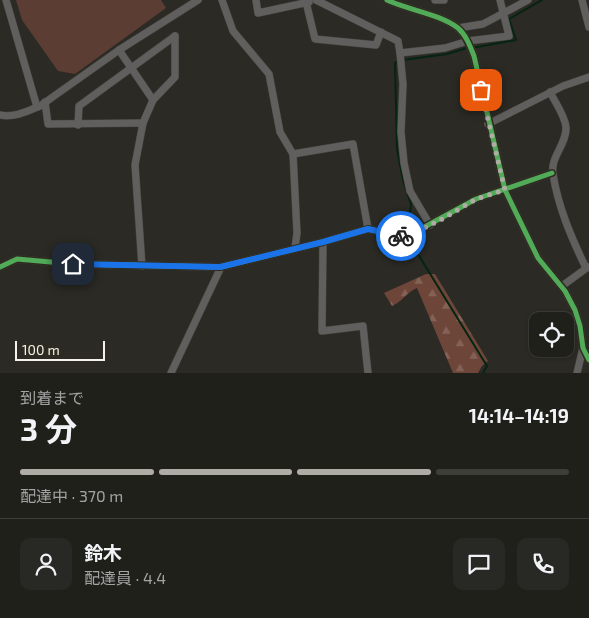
<!DOCTYPE html>
<html lang="ja">
<meta charset="utf-8">
<style>
body{margin:0;font-family:"Exo 2","Noto Sans JP",sans-serif;background:#282824;color:#f1f3f6;height:100vh;display:flex;flex-direction:column;font-size:19px;white-space:nowrap}
*{box-sizing:border-box;margin:0}
p{font-size:16px;color:#a2a3a3}
.icon{flex:none;width:28px;height:28px;fill:none;stroke:currentColor;stroke-width:2;stroke-linecap:round;stroke-linejoin:round}
.map{position:relative;height:373px;overflow:hidden}
.drawer{display:flex;flex-direction:column;background:#20201b;flex:1}
.drawer>*{flex:none}
.fabs{position:absolute;left:529px;top:312px;display:grid;gap:10px}
.fabs a{display:grid;place-items:center;width:45px;height:45px;border-radius:10px;background:#20201b;box-shadow:0 1px 4px #0004,0 0 0 1px #3d3e3a;font-size:25px}
.scale{position:absolute;left:15px;bottom:12px;width:90px;box-sizing:border-box;padding-left:5px;border:2px solid #f4f2eb;border-top:0;font-size:14px;line-height:18px;white-space:nowrap;color:#f4f2eb;-webkit-text-stroke:4px #2e2c21;paint-order:stroke}
.pin{position:absolute;display:grid;place-items:center;width:42px;height:42px;color:#fff;margin:-21px;border-radius:10px;box-shadow:0 2px 8px #0006}
.courier{position:absolute;display:grid;place-items:center;width:50px;height:50px;margin:-25px;border:4px solid #1a73e8;border-radius:50%;background:#fff;color:#222;box-shadow:0 1px 6px #0007}
.headline em{font-style:normal;font-weight:700}
.headline div{display:flex;flex-direction:column-reverse}
.headline{display:flex;align-items:center;justify-content:space-between;height:85px;padding:0 20px}
h1{font-size:32px;font-weight:700;line-height:38px}
.bar{display:grid;grid-template-columns:repeat(4,1fr);gap:8px 5px;align-content:center;height:60px;padding:0 20px}
.bar i{height:6px;border-radius:4px;background:#3d3e3a}
.bar .on{background:#aeaca5}
.bar p{grid-column:span 4}
.line{display:flex;align-items:center;gap:12px;padding:0 20px;border-top:1px solid #3d3e3a}
.line div{flex:1}
.round{display:grid;place-items:center;flex:none;width:52px;height:52px;border-radius:10px;background:#282824}
.map>svg:first-child{display:block}
.forest{fill:url(#forest-firs)}
.green{fill:#5b3d33}
.lines{fill:none;stroke-linecap:round;stroke-linejoin:round}
.stream{stroke:#052412;stroke-width:2}
.minor-casing{stroke:#464541;stroke-width:8}
.minor{stroke:#605f5d;stroke-width:7}
.cycleway-casing{stroke:#2e2c21;stroke-width:8}
.cycleway{stroke:#51ab58;stroke-width:5}
.done{stroke:#aeaca5;stroke-width:5;stroke-dasharray:0 9}
.route{stroke:#1a73e8;stroke-width:6}
</style>
<div class="map">
<svg width="589" height="373" viewBox="0 0 589 373">
<defs>
<pattern id="forest-firs" width="22" height="20" patternUnits="userSpaceOnUse" patternTransform="scale(1.25)"><rect width="22" height="20" fill="#6e4639"/><path d="M5 1l3.5 6h-7zM16 11l3.5 6h-7z" fill="#836156"/></pattern>
</defs>
<rect width="100%" height="100%" fill="#2b2a24"/>
<!-- forest -->
<path class="forest" d="M 426,274 L 435,274 L 488,361 L 482,366 L 478,373 L 453,373 L 417,288 C 408,291 403,301 392,306 L 384,293 Z"/>
<!-- green -->
<path class="green" d="M 16,0 L 161,0 L 166,8 L 75,74 L 58,71 L 22,20 Z"/>
<g class="lines">
<!-- stream -->
<g class="stream">
<path d="M 472,48 L 516,40 L 509,19 L 542,0"/>
<path d="M 403,60 L 447,54 L 467,48"/>
<path d="M 399,61 L 395,63 L 397,149 L 403,180 L 411,204 L 410,213 L 399,223 L 406,234"/>
<path d="M 408,238 L 487,366 L 483,373"/>
</g>
<defs>
<g id="minor">
<path d="M 6,0 L 37,107"/>
<path d="M 222,0 L 233,31 L 269,74 L 280,132 L 293,154 L 297,233 L 295,248"/>
<path d="M 256,0 L 258,13 L 309,2"/>
<path d="M 316,0 L 398,41 L 400,53 L 445,48 L 468,41 L 509,36 L 500,0"/>
<path d="M 387,0 C 408,10 440,14 458,28 C 466,35 470,46 474,56 L 505,190 L 538,258 L 565,291 L 575,310 L 580,326 L 583,348 L 589,360"/>
<path d="M 435,0 L 444,0"/>
<path d="M 582,0 L 589,27"/>
<path d="M 306,2 L 315,39 L 376,45 L 381,32"/>
<path d="M 458,28 L 483,24 L 528,0"/>
<path d="M 119,50 L 153,100"/>
<path d="M 400,53 L 403,84 L 401,132 L 404,163 L 410,191 L 430,225"/>
<path d="M 550,92 C 555,102 565,116 566,127 C 567,144 550,157 553,174 C 558,207 572,239 586,268"/>
<path d="M 45,102 L 48,124 L 143,123"/>
<path d="M 0,115 C 14,118 28,111 40,106 L 119,50 L 198,0"/>
<path d="M 488,124 L 563,86 L 589,77"/>
<path d="M 78,125 L 79,106 L 175,36"/>
<path d="M 293,154 L 353,144 L 368,229"/>
<path d="M 323,242 L 322,331 L 363,326 L 368,373"/>
<path d="M 142,266 L 135,165 L 143,123 L 153,100 L 175,77 L 175,36"/>
<path d="M 0,267 L 17,259 L 73,264 L 221,267 L 323,242 L 368,229 L 406,237 L 476,199 L 552,173"/>
<path d="M 562,286 L 588,267"/>
<path d="M 171,373 L 221,267"/>
<path d="M 577,373 L 583,348"/>
</g>
</defs>
<!-- minor casing -->
<use href="#minor" class="minor-casing"/>
<!-- minor -->
<use href="#minor" class="minor"/>
<defs>
<g id="cycleway">
<path d="M 387,0 C 408,10 440,14 458,28 C 466,35 470,46 474,56 L 505,190 L 538,258 L 565,291 L 575,310 L 580,326 L 583,348 L 589,360"/>
<path d="M 0,267 L 17,259 L 73,264 L 221,267 L 323,242 L 368,229 L 406,237 L 476,199 L 552,173"/>
</g>
</defs>
<!-- cycleway casing -->
<use href="#cycleway" class="cycleway-casing"/>
<!-- cycleway -->
<use href="#cycleway" class="cycleway"/>
</g>
<g class="lines">
<!-- done -->
<path class="done" d="M 401,236 L 406,237 L 444,218 L 476,199 L 505,190 L 481,90"/>
<!-- route -->
<path class="route" d="M 73,264 L 220,267 L 323,242 L 368,229 L 401,236"/>
</g>
</svg>
<div class="fabs">
<a><svg class="icon" aria-label="locate" viewBox="0 0 24 24"><circle cx="12" cy="12" r="6"/><path d="M12 2v4M12 18v4M2 12h4M18 12h4"/></svg></a>
</div>
<div class="scale">100 m</div>
<div class="pin" style="left:481px;top:90px;background:#ea580c"><svg class="icon" aria-label="bag" viewBox="0 0 24 24"><path d="M5 8h14l-1 12H6zM9 8a3 3 0 0 1 6 0"/></svg></div>
<div class="pin" style="left:73px;top:264px;background:#1f2937"><svg class="icon" aria-label="home" viewBox="0 0 24 24"><path d="M3 11l9-7 9 7M6 9v11h12V9"/></svg></div>
<div class="courier" style="left:401px;top:236px"><svg class="icon" aria-label="bike" viewBox="0 0 24 24"><circle cx="6" cy="16" r="4"/><circle cx="18" cy="16" r="4"/><path d="M6 16l4-8h5l3 8M10 8l3 8H6M13 5h3"/></svg></div>
</div>
<section class="drawer">
<div class="headline"><div><h1>3 分</h1><p>到着まで</p></div><em>14:14–14:19</em></div>
<div class="bar"><i class="on"></i><i class="on"></i><i class="on"></i><i></i><p>配達中 · 370 m</p></div>
<div class="line" style="height:90px"><a class="round"><svg class="icon" aria-label="person" viewBox="0 0 24 24"><circle cx="12" cy="8" r="4"/><path d="M4 21q1-7 8-7t8 7"/></svg></a><div><b>鈴木</b><p>配達員 · 4.4</p></div><a class="round"><svg class="icon" aria-label="chat" viewBox="0 0 24 24"><path d="M4 5h16v11H9l-5 4z"/></svg></a><a class="round"><svg class="icon" aria-label="phone" viewBox="0 0 24 24"><path d="M5 4h4l2 5-3 2q2 4 5 5l2-3 5 2v4C11 20 4 13 5 4z"/></svg></a></div>
</section>
